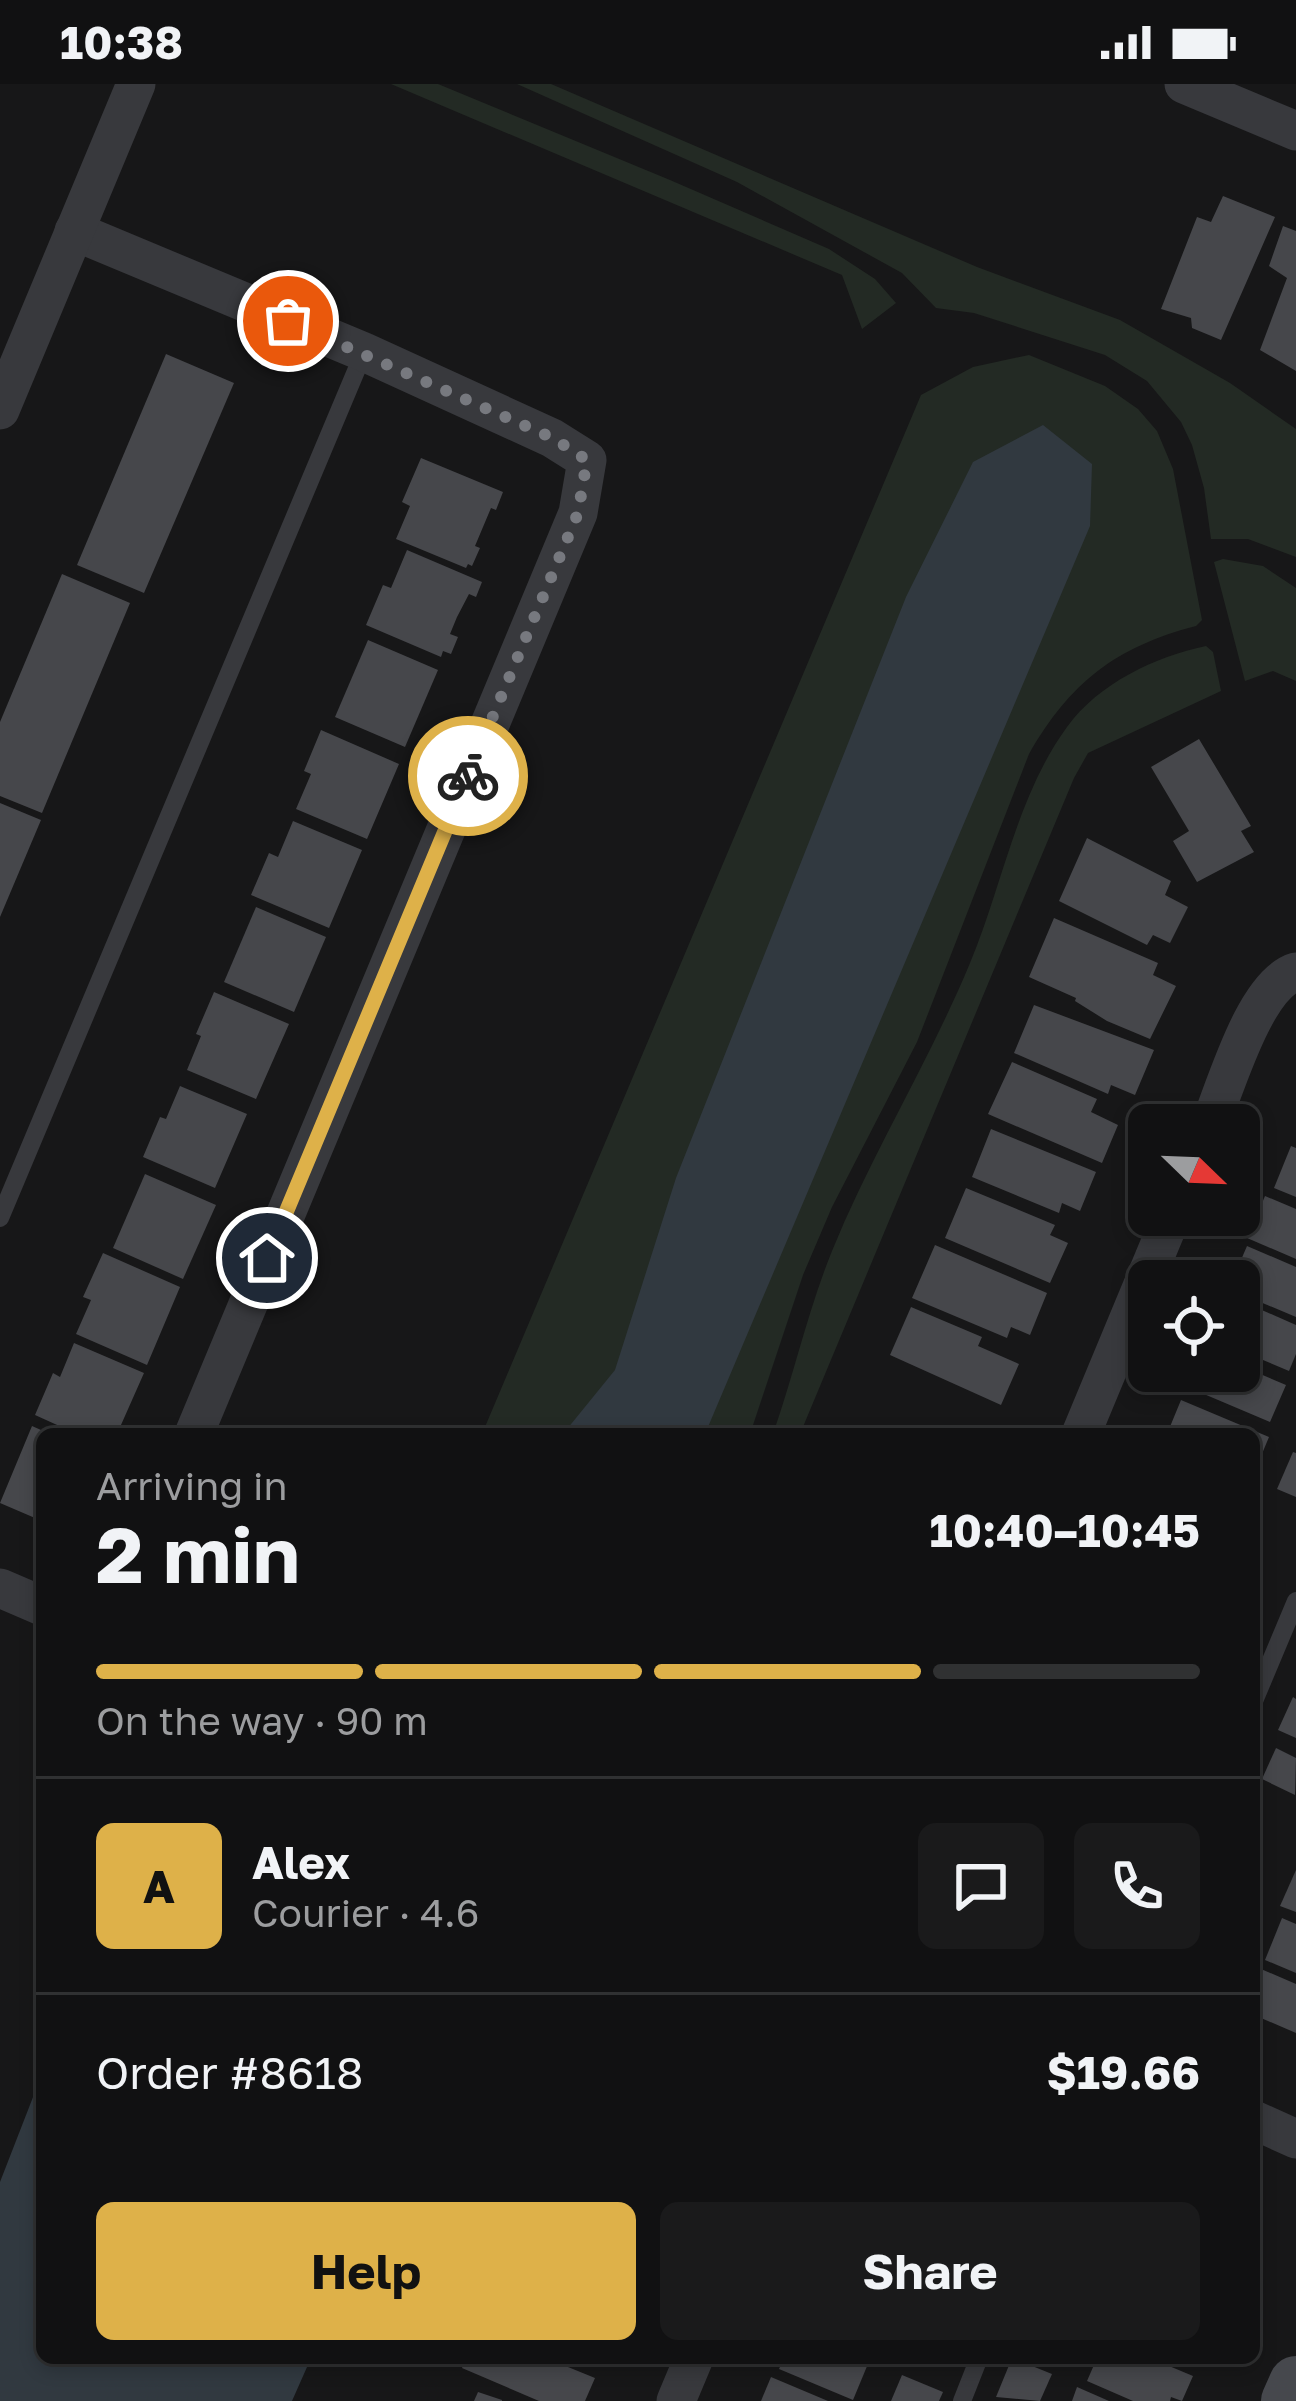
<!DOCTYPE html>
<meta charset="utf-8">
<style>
body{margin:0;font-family:"Golos Text",sans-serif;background:#1a1a1b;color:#f1f3f6;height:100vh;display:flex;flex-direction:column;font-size:45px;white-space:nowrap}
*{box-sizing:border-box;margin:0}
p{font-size:39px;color:#9c9d9f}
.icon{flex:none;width:66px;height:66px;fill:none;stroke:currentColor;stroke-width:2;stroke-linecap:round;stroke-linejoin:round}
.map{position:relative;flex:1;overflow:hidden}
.sheet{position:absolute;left:36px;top:1344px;width:1224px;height:936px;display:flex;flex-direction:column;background:#111112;border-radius:18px;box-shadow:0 6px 18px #0003,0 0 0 3px #303132}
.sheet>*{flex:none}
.needle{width:78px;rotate:113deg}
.tools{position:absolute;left:1128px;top:1020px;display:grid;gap:24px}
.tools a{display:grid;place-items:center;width:132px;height:132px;border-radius:18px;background:#111112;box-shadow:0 6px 18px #0003,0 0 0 3px #303132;font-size:60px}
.pin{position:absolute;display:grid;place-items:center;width:102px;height:102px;color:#fff;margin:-51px;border:6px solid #fff;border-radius:50%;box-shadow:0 3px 12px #0007}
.courier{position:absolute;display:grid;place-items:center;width:120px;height:120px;margin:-60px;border:9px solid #deb149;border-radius:50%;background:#fff;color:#222;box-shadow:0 3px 15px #0007}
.summary em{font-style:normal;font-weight:700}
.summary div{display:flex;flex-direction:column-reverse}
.summary{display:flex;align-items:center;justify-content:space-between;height:204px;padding:0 60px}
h1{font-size:78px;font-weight:700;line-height:90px}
.bar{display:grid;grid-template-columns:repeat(4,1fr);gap:18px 12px;align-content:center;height:144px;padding:0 60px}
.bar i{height:15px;border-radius:9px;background:#303132}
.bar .selected{background:#deb149}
.bar p{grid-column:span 4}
.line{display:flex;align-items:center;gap:30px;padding:0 60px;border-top:3px solid #303132}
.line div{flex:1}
.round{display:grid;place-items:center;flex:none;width:126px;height:126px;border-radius:18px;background:#1a1a1b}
.cta{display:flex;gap:24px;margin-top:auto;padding:24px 60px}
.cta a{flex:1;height:138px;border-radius:18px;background:#deb149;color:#111;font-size:48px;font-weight:700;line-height:138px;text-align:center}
.cta a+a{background:#1a1a1b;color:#f1f3f6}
.status{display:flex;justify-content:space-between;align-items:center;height:84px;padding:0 60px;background:#111112;direction:ltr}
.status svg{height:33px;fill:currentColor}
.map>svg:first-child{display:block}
.green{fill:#232a24}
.water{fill:#313940}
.building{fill:#46474b}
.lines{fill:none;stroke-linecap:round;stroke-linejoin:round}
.lane{stroke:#38393d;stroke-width:18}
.street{stroke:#38393d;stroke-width:39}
.secondary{stroke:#46484d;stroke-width:54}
.done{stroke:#77797f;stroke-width:12;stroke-dasharray:0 21.6}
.route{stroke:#deb149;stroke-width:15}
</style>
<div class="status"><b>10:38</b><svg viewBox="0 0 49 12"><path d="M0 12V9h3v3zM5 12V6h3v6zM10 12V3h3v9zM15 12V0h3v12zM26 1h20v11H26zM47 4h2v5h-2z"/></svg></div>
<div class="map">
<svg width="1296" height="2317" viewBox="0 0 1296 2317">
<rect width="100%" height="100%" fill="#171718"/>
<!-- green -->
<g class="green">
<path d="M 391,0 L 438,0 L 670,96 L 829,165 L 875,195 L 896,219 L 862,245 L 842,191 Z"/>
<path d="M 517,0 L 551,0 L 977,183 L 1120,236 L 1230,299 L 1296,345 L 1296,473 L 1248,455 L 1211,455 L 1204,404 L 1192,361 L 1181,338 L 1147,297 L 1105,271 L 974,229 L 936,224 L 902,189 L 737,98 Z"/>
<path d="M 1029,271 L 1105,302 L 1138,325 L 1157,347 L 1173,385 L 1202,536 L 1196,542 C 1115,563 1070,599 1029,670 L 917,958 L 832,1123 L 803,1191 L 750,1350 L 482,1350 L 921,311 L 973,283 Z"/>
<path d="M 1223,475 L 1263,482 L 1296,504 L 1296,597 L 1273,587 L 1245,597 L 1214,478 Z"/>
<path d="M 1206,562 L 1213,568 L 1221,607 L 1088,669 L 1074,694 L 800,1350 L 773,1350 C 794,1290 808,1226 832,1167 C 872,1069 929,978 970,879 C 1002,803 1017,711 1067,643 C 1099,599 1155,573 1206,562 Z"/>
</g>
<!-- water -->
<g class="water">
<path d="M 1043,341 L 1092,380 L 1090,442 L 705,1350 L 563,1350 L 615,1286 L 676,1094 L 906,513 L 973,378 Z"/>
<path d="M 42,1990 L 42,2274 L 311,2274 L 292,2317 L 0,2317 L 0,2098 Z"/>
</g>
<!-- building -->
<g class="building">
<path d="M 1223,112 L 1275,133 L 1221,256 L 1192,244 L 1191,234 L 1161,225 L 1197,133 L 1211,138 Z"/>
<path d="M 1283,142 L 1296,147 L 1296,287 L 1260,266 L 1287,194 L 1269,182 Z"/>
<path d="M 166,270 L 234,299 L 144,509 L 77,481 Z"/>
<path d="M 421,374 L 503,408 L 496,426 L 491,424 L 475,462 L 480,464 L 472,482 L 468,480 L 466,484 L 396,455 L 410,422 L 402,418 Z"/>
<path d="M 407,466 L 482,498 L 476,513 L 469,510 L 457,533 L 450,550 L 458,553 L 451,570 L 443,567 L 441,573 L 366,541 L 383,501 L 391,504 Z"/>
<path d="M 62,490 L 130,519 L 42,729 L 0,712 L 0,638 Z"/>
<path d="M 368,556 L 438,586 L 405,663 L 335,633 Z"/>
<path d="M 321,646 L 399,680 L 367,755 L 296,725 L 311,690 L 304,687 Z"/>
<path d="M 1199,655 L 1251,742 L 1241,747 L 1254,768 L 1197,798 L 1173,757 L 1189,747 L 1151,683 Z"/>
<path d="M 0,719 L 41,736 L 0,833 Z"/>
<path d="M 293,737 L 362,766 L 329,844 L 251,811 L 269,769 L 278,773 Z"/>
<path d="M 1087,754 L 1171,797 L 1165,811 L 1188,823 L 1170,859 L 1153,851 L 1147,861 L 1059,817 Z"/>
<path d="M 256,823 L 326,853 L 294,928 L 224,898 Z"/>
<path d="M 1054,834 L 1158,879 L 1153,891 L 1176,902 L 1150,955 L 1107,937 L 1075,917 L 1076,914 L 1029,893 Z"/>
<path d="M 214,908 L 289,940 L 256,1015 L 187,986 L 201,952 L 196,950 Z"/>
<path d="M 1034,921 L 1154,966 L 1135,1011 L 1111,1001 L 1108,1010 L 1014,969 Z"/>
<path d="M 1012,978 L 1097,1015 L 1091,1028 L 1118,1041 L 1102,1079 L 988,1030 Z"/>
<path d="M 180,1002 L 247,1030 L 215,1104 L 143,1073 L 160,1033 L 166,1035 Z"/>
<path d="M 991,1045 L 1096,1088 L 1080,1127 L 1062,1119 L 1059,1129 L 972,1093 Z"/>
<path d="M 1291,1062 L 1296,1064 L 1296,1113 L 1274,1104 Z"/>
<path d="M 145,1090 L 216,1121 L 183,1195 L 113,1164 Z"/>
<path d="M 966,1104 L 1055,1141 L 1050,1151 L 1068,1159 L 1050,1199 L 945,1154 Z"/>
<path d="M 1265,1112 L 1296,1125 L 1296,1175 L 1247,1154 Z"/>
<path d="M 935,1161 L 1047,1209 L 1030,1251 L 1011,1243 L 1007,1254 L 912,1214 Z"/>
<path d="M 1247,1162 L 1296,1183 L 1296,1233 L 1239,1209 L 1239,1197 L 1232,1197 Z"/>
<path d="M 103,1169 L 180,1203 L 147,1281 L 76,1250 L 91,1216 L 83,1213 Z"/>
<path d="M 1239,1216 L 1296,1241 L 1296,1270 L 1289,1287 L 1239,1266 Z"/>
<path d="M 911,1223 L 982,1253 L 978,1262 L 1019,1280 L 1001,1321 L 890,1271 Z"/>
<path d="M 74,1259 L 144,1289 L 117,1350 L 77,1350 L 35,1331 L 53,1289 L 60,1293 Z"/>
<path d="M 1239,1281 L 1286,1301 L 1270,1338 L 1185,1302 L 1191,1287 L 1239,1287 Z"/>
<path d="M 1181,1316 L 1269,1353 L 1254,1389 L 1254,1350 L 1167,1350 Z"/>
<path d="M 32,1342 L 50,1350 L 42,1350 L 42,1437 L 0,1419 Z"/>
<path d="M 1293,1368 L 1296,1369 L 1296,1413 L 1277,1405 Z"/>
<path d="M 1293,1613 L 1296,1615 L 1296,1654 L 1278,1646 Z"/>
<path d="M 1276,1664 L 1296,1674 L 1295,1711 L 1262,1695 Z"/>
<path d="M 1296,1786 L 1296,1828 L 1280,1822 Z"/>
<path d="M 1282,1834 L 1296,1840 L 1296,1889 L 1265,1876 Z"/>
<path d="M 1254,1882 L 1296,1900 L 1296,1949 L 1254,1931 Z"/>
<path d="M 466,2274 L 572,2274 L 568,2283 L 595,2294 L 585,2317 L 539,2317 L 462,2284 Z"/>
<path d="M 784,2274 L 867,2274 L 870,2275 L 853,2316 L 779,2285 Z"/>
<path d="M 1012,2274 L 1052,2290 L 1040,2317 L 996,2313 Z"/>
<path d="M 1097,2274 L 1150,2274 L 1193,2292 L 1182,2317 L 1171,2313 L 1170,2317 L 1133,2317 L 1087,2297 Z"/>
<path d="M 902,2291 L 943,2308 L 939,2317 L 891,2317 Z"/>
<path d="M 771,2293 L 828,2317 L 761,2317 Z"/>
<path d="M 1077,2303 L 1109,2317 L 1072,2317 Z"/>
<path d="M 478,2308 L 502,2316 L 502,2317 L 474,2317 Z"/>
</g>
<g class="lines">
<!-- lane -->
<g class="lane">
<path d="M 0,1134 L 364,268"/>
<path d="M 1254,1617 L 1296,1517"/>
<path d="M 962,2317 L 979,2274"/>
</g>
<!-- street -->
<g class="street">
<path d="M 1184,0 L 1296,47"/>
<path d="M 74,147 L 364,268 L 552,354 L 587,376 L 578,429 L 194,1350"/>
<path d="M 0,326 L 136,0"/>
<path d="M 1210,1041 C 1226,1002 1255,900 1296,888"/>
<path d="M 1081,1350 L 1172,1131"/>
<path d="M 0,1504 L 42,1522"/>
<path d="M 1254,2036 L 1296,2055"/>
<path d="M 676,2317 L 694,2274"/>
</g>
<!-- secondary -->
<path class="secondary" d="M 1288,2317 L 1296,2299"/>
</g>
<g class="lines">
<!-- done -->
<path class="done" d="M 288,237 L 553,354 L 587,376 L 578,429 L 468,692"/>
<!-- route -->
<path class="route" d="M 267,1174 L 468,692"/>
</g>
</svg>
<div class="tools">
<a><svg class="needle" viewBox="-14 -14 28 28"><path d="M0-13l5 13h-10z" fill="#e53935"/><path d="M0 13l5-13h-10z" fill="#9c9d9f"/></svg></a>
<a><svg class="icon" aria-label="locate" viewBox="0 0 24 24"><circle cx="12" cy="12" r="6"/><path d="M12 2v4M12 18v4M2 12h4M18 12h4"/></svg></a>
</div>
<div class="pin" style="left:288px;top:237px;background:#ea580c"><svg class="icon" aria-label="bag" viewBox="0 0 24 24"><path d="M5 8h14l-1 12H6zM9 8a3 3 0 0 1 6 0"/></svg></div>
<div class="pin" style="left:267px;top:1174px;background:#1f2937"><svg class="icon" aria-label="home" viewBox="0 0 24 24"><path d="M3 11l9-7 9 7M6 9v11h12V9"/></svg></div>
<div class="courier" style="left:468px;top:692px"><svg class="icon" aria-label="bike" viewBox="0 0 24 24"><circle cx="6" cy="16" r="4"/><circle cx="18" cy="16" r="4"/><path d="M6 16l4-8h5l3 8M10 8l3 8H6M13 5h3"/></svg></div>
<section class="sheet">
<div class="summary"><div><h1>2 min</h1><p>Arriving in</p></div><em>10:40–10:45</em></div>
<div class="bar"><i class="selected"></i><i class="selected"></i><i class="selected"></i><i></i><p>On the way · 90 m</p></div>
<div class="line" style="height:216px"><b class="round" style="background:#deb149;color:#111">A</b><div><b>Alex</b><p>Courier · 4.6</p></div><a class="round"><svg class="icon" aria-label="chat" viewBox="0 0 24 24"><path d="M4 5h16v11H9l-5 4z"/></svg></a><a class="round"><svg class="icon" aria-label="phone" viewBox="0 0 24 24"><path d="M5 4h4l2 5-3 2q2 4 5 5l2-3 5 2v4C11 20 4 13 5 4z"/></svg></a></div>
<div class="line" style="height:156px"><div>Order #8618</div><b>$19.66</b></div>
<div class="cta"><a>Help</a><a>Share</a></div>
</section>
</div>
